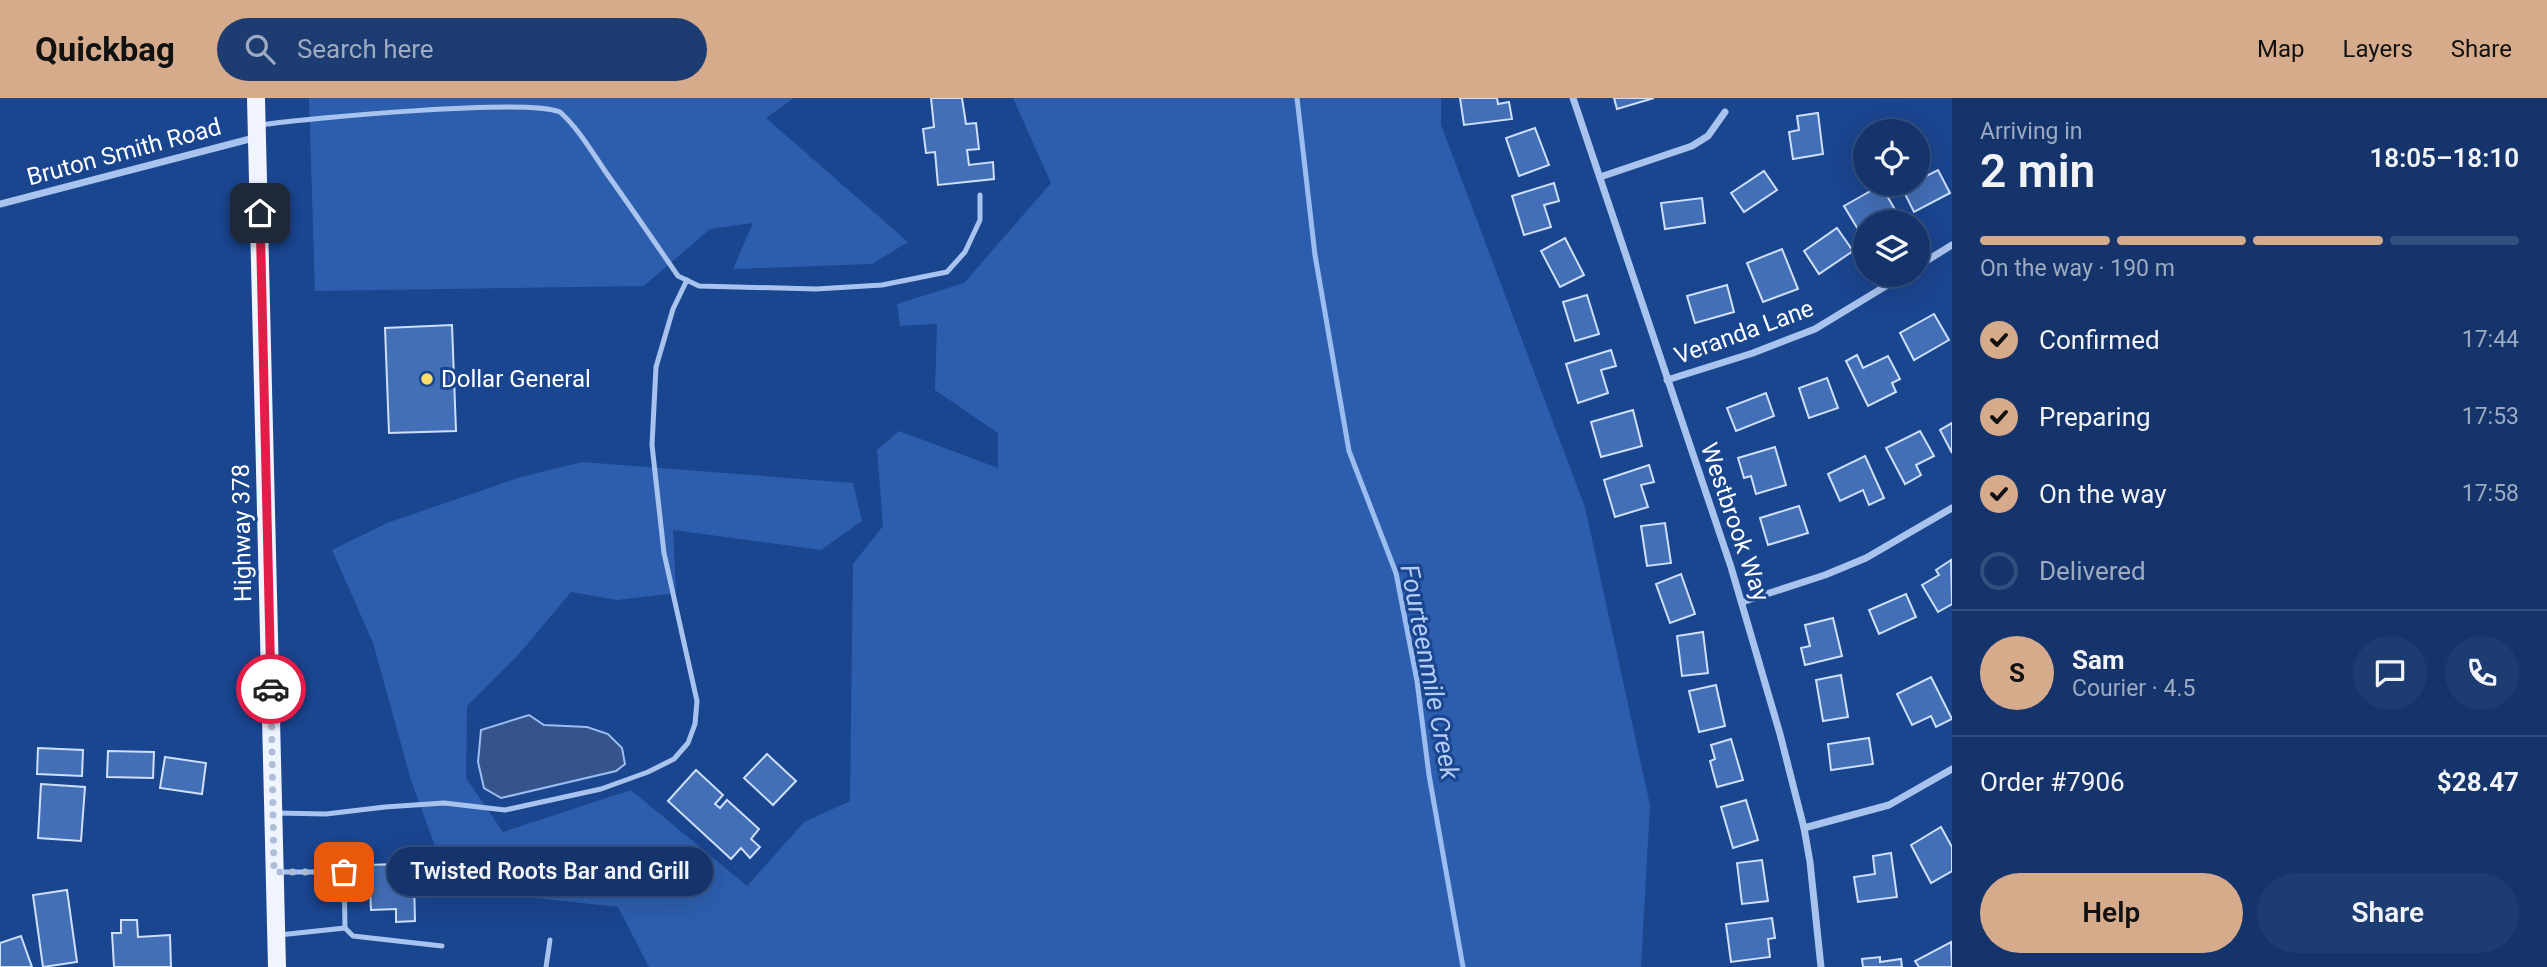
<!DOCTYPE html>
<meta charset="utf-8">
<style>
body{margin:0;font-family:Roboto,sans-serif;background:#1d3c71;color:#f1f3f6;height:100vh;display:flex;flex-direction:column;font-size:26px;white-space:nowrap}
*{box-sizing:border-box;margin:0}
p{font-size:23px;color:#9daac1}
.icon{flex:none;width:38px;height:38px;fill:none;stroke:currentColor;stroke-width:2;stroke-linecap:round;stroke-linejoin:round}
.map{position:relative;flex:1;overflow:hidden}
.details{display:flex;flex-direction:column;background:#14346b;width:595px}
.details>*{flex:none}
.tools{position:absolute;left:1853px;top:21px;display:grid;gap:14px}
.tools a{display:grid;place-items:center;width:77px;height:77px;border-radius:50%;background:#14346b;box-shadow:0 7px 28px #0002,0 0 0 2px #334f7e;font-size:35px}
.pin{position:absolute;display:grid;place-items:center;width:60px;height:60px;color:#fff;margin:-30px;border-radius:14px;box-shadow:0 4px 10px #0006}
.courier{position:absolute;display:grid;place-items:center;width:70px;height:70px;margin:-35px;border:5px solid #e11d48;border-radius:50%;background:#fff;color:#222;box-shadow:0 2px 9px #0007}
.bubble{position:absolute;height:49px;border-radius:24px;background:#14346b;box-shadow:0 7px 28px #0002,0 0 0 2px #334f7e;font-size:23px;font-weight:600;line-height:49px;text-align:center}
.summary em{font-style:normal;font-weight:600}
.summary div{display:flex;flex-direction:column-reverse}
.summary{display:flex;align-items:center;justify-content:space-between;height:119px;padding:0 28px}
h1{font-size:46px;font-weight:600;line-height:52px}
.bar{display:grid;grid-template-columns:repeat(4,1fr);gap:10px 7px;align-content:center;height:84px;padding:0 28px}
.bar i{height:9px;border-radius:5px;background:#334f7e}
.bar .on{background:#d6ab8b}
.bar p{grid-column:span 4}
.line{display:flex;align-items:center;gap:18px;padding:0 28px;border-top:2px solid #334f7e}
.line div{flex:1}
.round{display:grid;place-items:center;flex:none;width:74px;height:74px;border-radius:37px;background:#1d3c71}
ol{padding:0 28px;list-style:none}
li{display:flex;align-items:center;gap:21px;height:77px}
li p{margin-inline-start:auto}
li .icon{padding:7px;border-radius:50%;background:#d6ab8b;color:#111;stroke-width:4}
li:last-child{color:#9daac1}
li i{width:38px;height:38px;border:4px solid #334f7e;border-radius:50%}
.button{display:flex;gap:14px;margin-top:auto;padding:14px 28px}
.button a{flex:1;height:80px;border-radius:42px;background:#d6ab8b;color:#111;font-size:28px;font-weight:600;line-height:80px;text-align:center}
.button a+a{background:#1d3c71;color:#f1f3f6}
header{display:flex;align-items:center;gap:42px;box-sizing:border-box;height:98px;padding:0 35px;background:#d6ab8b;color:#111}
header strong{font-size:33px}
nav{display:flex;gap:38px;margin-inline-start:auto;font-size:24px}
.search{width:490px;height:63px;background:#1d3c71;display:flex;align-items:center;gap:18px;box-sizing:border-box;padding:0 24px;border-radius:38px;color:#9daac1;font-size:26px}
main{display:flex;flex:1;min-height:0}
.map>svg:first-child{display:block}
.green{fill:#2d5ead}
.water{fill:#36548b;stroke:#9bbdf0;stroke-width:2}
.lines{fill:none;stroke-linecap:round;stroke-linejoin:round}
.stream{stroke:#9bbdf0;stroke-width:5}
.building{fill:#436fb7;stroke:#cedffa;stroke-width:2}
.lane{stroke:#a8c3ee;stroke-width:5}
.street{stroke:#a8c3ee;stroke-width:7}
.primary{stroke:#eff4ff;stroke-width:18}
.done{stroke:#afbed8;stroke-width:7;stroke-dasharray:0 12.6}
.route{stroke:#e11d48;stroke-width:9}
.poi-dot{fill:#ffde65;stroke:#1a458f;stroke-width:2.5}
.labels{text-anchor:middle;stroke-width:6;stroke-linejoin:round;paint-order:stroke}
.street-label{font-size:24px;fill:#fff;stroke:#1a458f}
.poi-label{font-size:24px;fill:#fff;stroke:#1a458f;text-anchor:start}
.water-label{font-size:26px;font-style:italic;fill:#b4cdf5;stroke:#1a458f}
</style>
<header>
<strong>Quickbag</strong>
<div class="search"><svg class="icon" aria-label="search" viewBox="0 0 24 24"><circle cx="10" cy="10" r="6"/><path d="M15 15l6 6"/></svg>Search here</div>
<nav><a>Map</a><a>Layers</a><a>Share</a></nav>
</header>
<main>
<div class="map">
<svg width="1952" height="869" viewBox="0 0 1952 869">
<rect width="100%" height="100%" fill="#1a458f"/>
<!-- green -->
<g class="green">
<path d="M 309,0 L 794,0 L 766,20 L 908,144 L 872,166 L 733,171 L 753,125 L 710,131 L 644,188 L 315,193 Z"/>
<path d="M 1013,0 L 1441,0 L 1441,27 L 1585,409 L 1650,707 L 1641,869 L 649,869 L 618,809 L 518,798 L 436,751 L 411,682 L 373,545 L 332,452 L 387,425 L 521,379 L 582,364 L 853,385 L 862,423 L 821,452 L 673,432 L 676,495 L 617,502 L 571,494 L 519,556 L 467,608 L 466,680 L 503,734 L 631,692 L 747,788 L 804,724 L 850,703 L 853,466 L 883,428 L 877,352 L 899,333 L 998,370 L 998,335 L 935,292 L 937,226 L 900,228 L 897,206 L 964,185 L 1051,85 Z"/>
</g>
<!-- water -->
<path class="water" d="M 529,617 L 544,627 L 587,629 L 608,636 L 622,650 L 625,666 L 616,673 L 501,700 L 484,690 L 478,664 L 481,632 Z"/>
<g class="lines">
<!-- stream -->
<path class="stream" d="M 1297,0 L 1315,157 L 1349,353 L 1396,475 L 1417,583 L 1429,677 L 1463,869"/>
</g>
<!-- building -->
<g class="building">
<path d="M 931,0 L 962,0 L 966,26 L 976,25 L 979,51 L 967,52 L 969,67 L 993,64 L 994,81 L 938,87 L 935,54 L 926,55 L 923,31 L 934,29 Z"/>
<path d="M 1460,0 L 1497,0 L 1498,6 L 1509,4 L 1512,21 L 1464,27 Z"/>
<path d="M 1614,0 L 1654,0 L 1617,11 Z"/>
<path d="M 1818,15 L 1823,56 L 1793,61 L 1789,34 L 1799,32 L 1797,18 Z"/>
<path d="M 1535,30 L 1549,67 L 1519,78 L 1506,40 Z"/>
<path d="M 1938,72 L 1950,95 L 1914,114 L 1902,90 L 1910,86 L 1918,86 L 1918,82 Z"/>
<path d="M 1764,73 L 1777,92 L 1744,114 L 1731,95 Z"/>
<path d="M 1554,85 L 1559,103 L 1544,107 L 1551,129 L 1524,137 L 1512,98 Z"/>
<path d="M 1881,87 L 1902,124 L 1882,124 L 1880,121 L 1874,124 L 1866,124 L 1866,129 L 1859,133 L 1844,108 Z"/>
<path d="M 1702,100 L 1705,125 L 1665,131 L 1661,105 Z"/>
<path d="M 1837,130 L 1853,153 L 1819,176 L 1804,153 Z"/>
<path d="M 1565,140 L 1584,177 L 1560,189 L 1541,153 Z"/>
<path d="M 1782,151 L 1798,191 L 1763,204 L 1747,165 Z"/>
<path d="M 1727,187 L 1734,214 L 1695,225 L 1687,198 Z"/>
<path d="M 1587,197 L 1599,236 L 1575,243 L 1563,204 Z"/>
<path d="M 1934,216 L 1949,242 L 1914,262 L 1900,235 Z"/>
<path d="M 452,227 L 456,333 L 389,335 L 385,230 Z"/>
<path d="M 1611,252 L 1616,268 L 1601,272 L 1608,295 L 1578,305 L 1566,266 Z"/>
<path d="M 1857,257 L 1863,270 L 1888,258 L 1900,281 L 1892,285 L 1896,294 L 1868,308 L 1846,263 Z"/>
<path d="M 1827,280 L 1838,310 L 1809,320 L 1799,290 Z"/>
<path d="M 1766,295 L 1774,318 L 1736,333 L 1727,310 Z"/>
<path d="M 1633,312 L 1642,348 L 1601,359 L 1591,324 Z"/>
<path d="M 1952,325 L 1952,355 L 1940,332 Z"/>
<path d="M 1920,333 L 1934,358 L 1916,367 L 1921,377 L 1905,386 L 1886,350 Z"/>
<path d="M 1775,349 L 1786,387 L 1756,396 L 1751,378 L 1744,380 L 1738,360 Z"/>
<path d="M 1865,358 L 1884,400 L 1869,407 L 1863,392 L 1840,403 L 1828,376 Z"/>
<path d="M 1649,367 L 1654,384 L 1641,387 L 1648,409 L 1615,419 L 1604,382 Z"/>
<path d="M 1799,408 L 1808,435 L 1768,447 L 1760,420 Z"/>
<path d="M 1665,425 L 1671,465 L 1647,468 L 1641,428 Z"/>
<path d="M 1951,462 L 1952,506 L 1938,514 L 1922,487 L 1939,477 L 1936,472 Z"/>
<path d="M 1681,476 L 1695,516 L 1670,525 L 1656,486 Z"/>
<path d="M 1906,496 L 1916,519 L 1879,536 L 1869,512 Z"/>
<path d="M 1833,520 L 1842,558 L 1805,567 L 1801,550 L 1810,548 L 1805,527 Z"/>
<path d="M 1703,534 L 1708,575 L 1682,578 L 1677,538 Z"/>
<path d="M 1841,577 L 1848,619 L 1823,623 L 1816,582 Z"/>
<path d="M 1931,579 L 1952,621 L 1936,629 L 1931,618 L 1912,627 L 1897,596 Z"/>
<path d="M 1716,587 L 1725,628 L 1699,634 L 1689,593 Z"/>
<path d="M 1869,640 L 1873,666 L 1831,672 L 1828,646 Z"/>
<path d="M 1731,641 L 1743,682 L 1717,689 L 1710,663 L 1715,661 L 1711,647 Z"/>
<path d="M 38,650 L 83,652 L 82,678 L 37,676 Z"/>
<path d="M 108,653 L 154,654 L 153,680 L 107,679 Z"/>
<path d="M 767,656 L 796,683 L 773,707 L 744,680 Z"/>
<path d="M 165,659 L 206,665 L 202,696 L 160,690 Z"/>
<path d="M 696,672 L 723,697 L 715,706 L 720,710 L 727,702 L 759,731 L 751,741 L 760,749 L 750,760 L 741,750 L 731,761 L 668,703 Z"/>
<path d="M 41,686 L 85,689 L 81,743 L 38,740 Z"/>
<path d="M 1746,702 L 1758,742 L 1733,750 L 1721,709 Z"/>
<path d="M 1941,729 L 1952,749 L 1952,773 L 1931,785 L 1911,747 Z"/>
<path d="M 1891,755 L 1897,799 L 1858,804 L 1854,779 L 1875,776 L 1873,758 Z"/>
<path d="M 1762,762 L 1768,803 L 1742,806 L 1737,765 Z"/>
<path d="M 422,765 L 423,781 L 414,781 L 415,823 L 396,824 L 396,811 L 371,812 L 369,767 Z"/>
<path d="M 67,792 L 77,864 L 43,869 L 33,797 Z"/>
<path d="M 1772,820 L 1775,840 L 1768,841 L 1770,859 L 1731,864 L 1726,826 Z"/>
<path d="M 121,822 L 137,822 L 138,839 L 170,837 L 171,869 L 114,869 L 112,835 L 121,835 Z"/>
<path d="M 21,838 L 32,869 L 0,869 L 0,845 Z"/>
<path d="M 1951,844 L 1952,869 L 1919,869 L 1915,863 Z"/>
<path d="M 1880,859 L 1880,864 L 1901,861 L 1902,869 L 1863,869 L 1862,861 Z"/>
</g>
<g class="lines">
<!-- lane -->
<g class="lane">
<path d="M 260,27 C 311,20 526,0 560,14 C 578,30 592,54 605,73 C 630,108 654,143 678,178 L 699,188 L 816,191 L 882,187 L 947,174 L 965,154 L 980,122 L 980,97"/>
<path d="M 277,715 L 326,716 L 385,709 L 444,705 L 505,712 L 601,691 L 648,674 L 674,661 L 688,645 L 695,626 L 697,603 L 664,455 L 652,347 L 656,269 L 673,211 L 687,182"/>
<path d="M 277,774 L 344,774 L 345,830 L 279,837"/>
<path d="M 345,830 L 353,838 L 442,848"/>
<path d="M 546,869 L 550,842"/>
</g>
<!-- street -->
<g class="street">
<path d="M 1573,0 L 1731,469 L 1780,636 L 1804,730 L 1810,764 L 1821,869"/>
<path d="M 1600,79 L 1692,48 L 1708,38 L 1725,14"/>
<path d="M 0,106 L 257,39"/>
<path d="M 1918,168 L 1952,147"/>
<path d="M 1667,282 L 1753,255 L 1815,231 L 1904,177"/>
<path d="M 1742,504 L 1825,477 L 1866,460 L 1952,410"/>
<path d="M 1804,730 L 1889,707 L 1952,671"/>
</g>
<!-- primary -->
<path class="primary" d="M 256,0 L 277,869"/>
</g>
<g class="lines">
<!-- done -->
<path class="done" d="M 271,591 L 274,774 L 344,774"/>
<!-- route -->
<path class="route" d="M 260,115 L 271,591"/>
</g>
<!-- markers -->
<circle class="poi-dot" cx="427" cy="281" r="7"/>
<g class="labels">
<!-- street labels -->
<g class="street-label">
<text transform="translate(124 54) rotate(-15)" y="8">Bruton Smith Road</text>
<text transform="translate(1744 234) rotate(-20)" y="8">Veranda Lane</text>
<text transform="translate(1735 424) rotate(71)" y="8">Westbrook Way</text>
<text transform="translate(242 435) rotate(-91)" y="8">Highway 378</text>
</g>
<!-- poi labels -->
<g class="poi-label">
<text x="441" y="289">Dollar General</text>
</g>
<!-- water labels -->
<g class="water-label">
<text transform="translate(1430 574) rotate(79)" y="9">Fourteenmile Creek</text>
</g>
</g>
</svg>
<div class="tools">
<a><svg class="icon" aria-label="locate" viewBox="0 0 24 24"><circle cx="12" cy="12" r="6"/><path d="M12 2v4M12 18v4M2 12h4M18 12h4"/></svg></a>
<a><svg class="icon" aria-label="layers" viewBox="0 0 24 24"><path d="M12 4l9 5-9 5-9-5zM3 14l9 5 9-5"/></svg></a>
</div>
<div class="pin" style="left:344px;top:774px;background:#ea580c"><svg class="icon" aria-label="bag" viewBox="0 0 24 24"><path d="M5 8h14l-1 12H6zM9 8a3 3 0 0 1 6 0"/></svg></div>
<div class="pin" style="left:260px;top:115px;background:#1f2937"><svg class="icon" aria-label="home" viewBox="0 0 24 24"><path d="M3 11l9-7 9 7M6 9v11h12V9"/></svg></div>
<div class="courier" style="left:271px;top:591px"><svg class="icon" aria-label="car" viewBox="0 0 24 24"><path d="M5 17H2v-5l4-1 3-4h7l3 4 3 1v5h-3M9 17h6M6 11h13"/><circle cx="7" cy="17" r="2"/><circle cx="17" cy="17" r="2"/></svg></div>
<div class="bubble" style="left:387px;top:749px;width:326px">Twisted Roots Bar and Grill</div>
</div>
<section class="details">
<div class="summary"><div><h1>2 min</h1><p>Arriving in</p></div><em>18:05–18:10</em></div>
<div class="bar"><i class="on"></i><i class="on"></i><i class="on"></i><i></i><p>On the way · 190 m</p></div>
<ol>
<li><svg class="icon" aria-label="check" viewBox="0 0 24 24"><path d="M5 12l5 5 9-10"/></svg>Confirmed<p>17:44</p></li>
<li><svg class="icon" aria-label="check" viewBox="0 0 24 24"><path d="M5 12l5 5 9-10"/></svg>Preparing<p>17:53</p></li>
<li><svg class="icon" aria-label="check" viewBox="0 0 24 24"><path d="M5 12l5 5 9-10"/></svg>On the way<p>17:58</p></li>
<li><i></i>Delivered</li>
</ol>
<div class="line" style="height:126px"><b class="round" style="background:#d6ab8b;color:#111">S</b><div><b>Sam</b><p>Courier · 4.5</p></div><a class="round"><svg class="icon" aria-label="chat" viewBox="0 0 24 24"><path d="M4 5h16v11H9l-5 4z"/></svg></a><a class="round"><svg class="icon" aria-label="phone" viewBox="0 0 24 24"><path d="M5 4h4l2 5-3 2q2 4 5 5l2-3 5 2v4C11 20 4 13 5 4z"/></svg></a></div>
<div class="line" style="height:91px"><div>Order #7906</div><b>$28.47</b></div>
<div class="button"><a>Help</a><a>Share</a></div>
</section>
</main>
